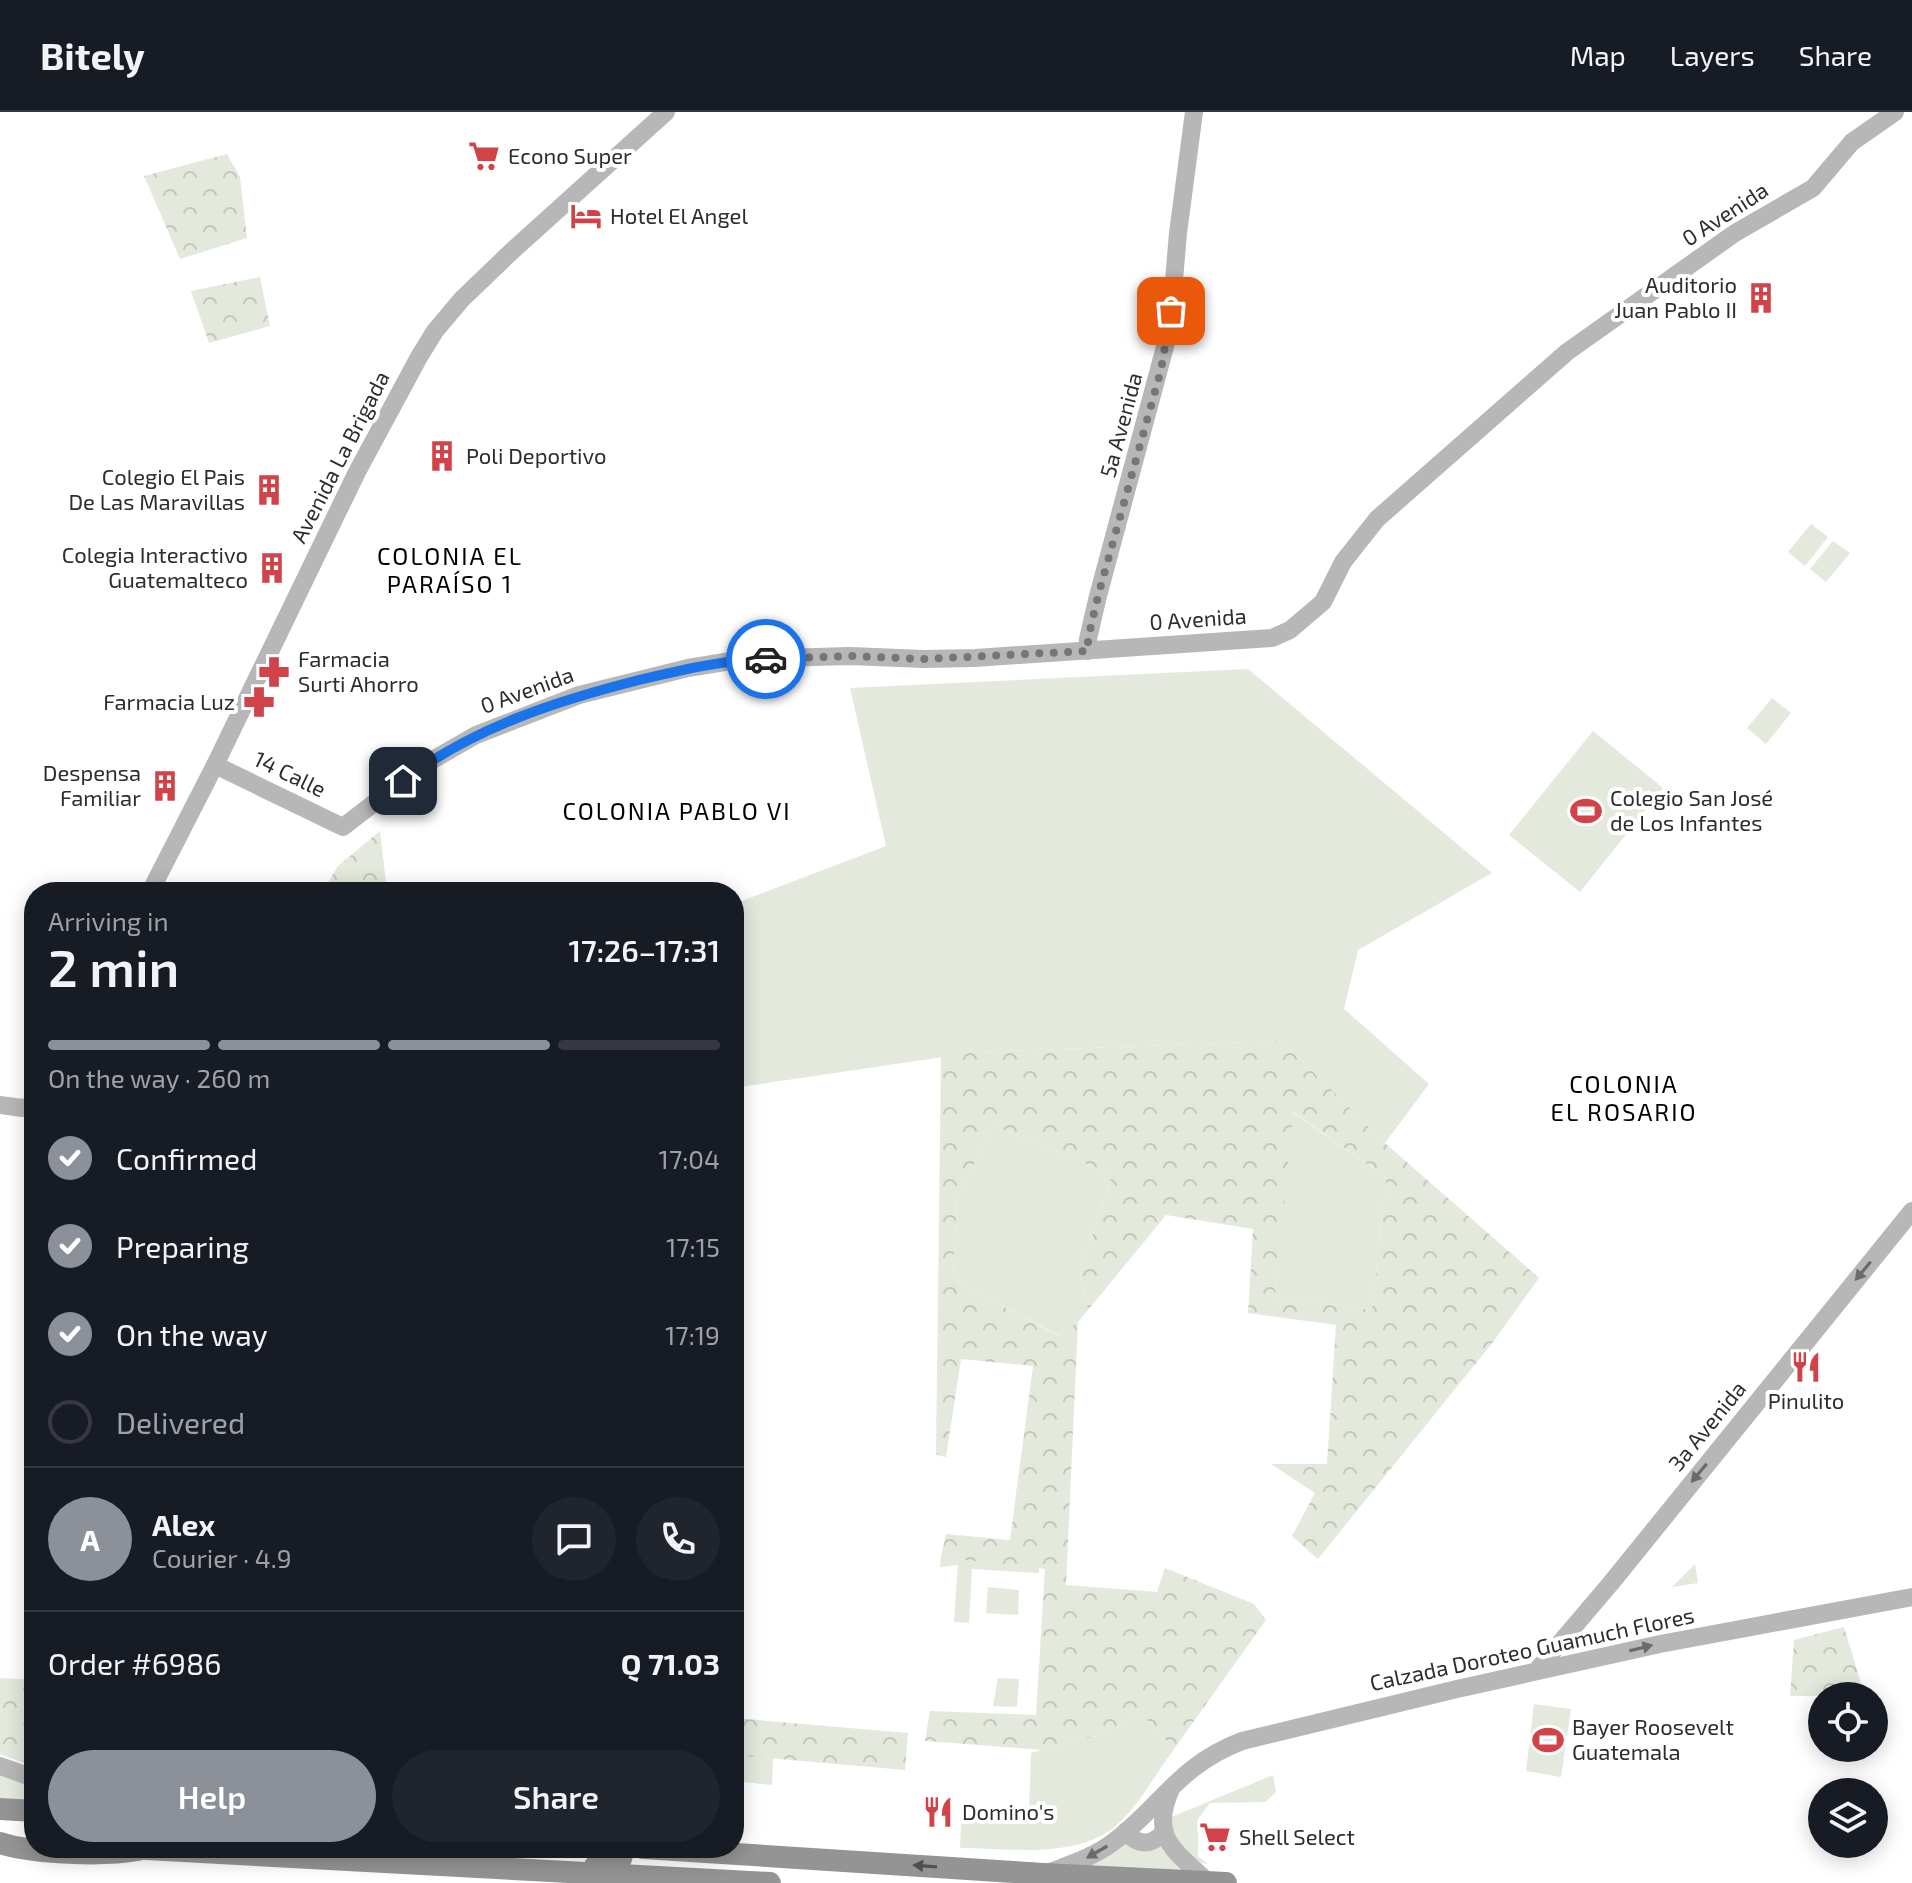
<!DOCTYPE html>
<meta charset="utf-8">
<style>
body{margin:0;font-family:"Exo 2",sans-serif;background:#20242c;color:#f1f3f6;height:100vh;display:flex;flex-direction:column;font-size:30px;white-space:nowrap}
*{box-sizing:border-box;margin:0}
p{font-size:26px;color:#9ea1a6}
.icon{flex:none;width:44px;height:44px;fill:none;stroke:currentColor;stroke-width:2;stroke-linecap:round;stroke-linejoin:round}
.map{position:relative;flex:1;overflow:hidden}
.sheet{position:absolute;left:24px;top:770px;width:720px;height:976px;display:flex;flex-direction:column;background:#171b24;border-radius:32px;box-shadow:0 4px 20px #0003}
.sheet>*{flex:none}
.buttons{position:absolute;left:1808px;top:1570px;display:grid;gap:16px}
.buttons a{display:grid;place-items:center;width:80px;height:80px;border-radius:50%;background:#171b24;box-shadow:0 4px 20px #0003;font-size:40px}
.pin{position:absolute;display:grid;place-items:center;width:68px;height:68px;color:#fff;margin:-34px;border-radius:16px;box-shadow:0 4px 12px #0006}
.courier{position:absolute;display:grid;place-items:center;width:80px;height:80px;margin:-40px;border:6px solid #1a73e8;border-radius:50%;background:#fff;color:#222;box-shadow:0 2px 10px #0007}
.head em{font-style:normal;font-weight:600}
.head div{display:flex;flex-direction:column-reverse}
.head{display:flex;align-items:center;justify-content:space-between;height:136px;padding:0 24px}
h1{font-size:52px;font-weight:600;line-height:60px}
.bar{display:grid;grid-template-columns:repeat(4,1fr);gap:12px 8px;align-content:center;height:96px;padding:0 24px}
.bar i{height:10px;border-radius:6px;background:#363941}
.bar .current{background:#8c9099}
.bar p{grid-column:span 4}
.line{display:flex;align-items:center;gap:20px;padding:0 24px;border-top:2px solid #363941}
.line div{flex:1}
.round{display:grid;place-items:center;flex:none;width:84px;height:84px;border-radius:42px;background:#20242c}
ol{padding:0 24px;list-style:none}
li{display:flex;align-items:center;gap:24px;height:88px}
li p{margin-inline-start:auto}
li .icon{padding:8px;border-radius:50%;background:#8c9099;color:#fff;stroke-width:4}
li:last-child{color:#9ea1a6}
li i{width:44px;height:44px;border:4px solid #363941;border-radius:50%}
.action{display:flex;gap:16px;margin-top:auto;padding:16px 24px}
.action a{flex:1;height:92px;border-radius:48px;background:#8c9099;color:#fff;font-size:32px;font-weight:600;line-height:92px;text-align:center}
.action a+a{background:#20242c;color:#f1f3f6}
header{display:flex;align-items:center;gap:48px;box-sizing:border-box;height:112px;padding:0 40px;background:#171b24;border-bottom:2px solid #363941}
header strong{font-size:38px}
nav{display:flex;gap:44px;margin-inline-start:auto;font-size:28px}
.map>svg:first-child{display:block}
.grass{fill:#e3e9dc}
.forest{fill:url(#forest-crowns);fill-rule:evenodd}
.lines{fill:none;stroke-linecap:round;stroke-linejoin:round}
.secondary{stroke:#b7b7b7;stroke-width:18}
.highway{stroke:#949494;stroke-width:22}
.oneway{fill:#6b6b6b}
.oneway2{fill:#515151}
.done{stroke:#767676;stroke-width:8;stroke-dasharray:0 14.4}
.route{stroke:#1a73e8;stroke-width:10}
.labels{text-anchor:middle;stroke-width:8;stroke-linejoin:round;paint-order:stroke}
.poi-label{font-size:22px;fill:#2d2d2d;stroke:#fff;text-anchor:start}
.street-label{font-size:22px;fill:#2d2d2d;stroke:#fff}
.neighbourhood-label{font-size:24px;letter-spacing:2px;fill:#000;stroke:#fff}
</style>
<header>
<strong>Bitely</strong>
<nav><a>Map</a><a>Layers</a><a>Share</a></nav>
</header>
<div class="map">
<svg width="1912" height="1771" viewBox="0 0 1912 1771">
<defs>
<pattern id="forest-crowns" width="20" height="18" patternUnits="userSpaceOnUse" patternTransform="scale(2)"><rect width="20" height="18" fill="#e3e9dc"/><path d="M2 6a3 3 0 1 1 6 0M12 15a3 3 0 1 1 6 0" fill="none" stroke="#c3c8bd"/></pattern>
</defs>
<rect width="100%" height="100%" fill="#fff"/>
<!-- grass -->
<g class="grass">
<path d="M 1811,412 L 1828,425 L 1805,454 L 1788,440 Z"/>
<path d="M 1833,429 L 1850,441 L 1826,470 L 1810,457 Z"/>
<path d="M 1248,557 L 1492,761 L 1358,838 L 1344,897 L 1429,972 L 1385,1031 L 1282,929 L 977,940 L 734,976 L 734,792 L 886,734 L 850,576 Z"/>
<path d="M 1772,586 L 1791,601 L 1766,632 L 1747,616 Z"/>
<path d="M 1593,619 L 1663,676 L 1580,780 L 1509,723 Z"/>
<path d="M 1292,1000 L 1386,1065 L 1372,1198 L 1275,1185 Z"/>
<path d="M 993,1014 L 1112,1062 L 1080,1163 L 1088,1198 L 1078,1210 L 1059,1224 L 953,1167 L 957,1086 Z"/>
<path d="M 941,1445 L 1039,1456 L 1039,1461 L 972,1457 L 969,1511 L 954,1510 L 958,1453 L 940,1455 Z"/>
<path d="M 988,1475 L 1019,1478 L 1018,1503 L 986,1501 Z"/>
<path d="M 998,1566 L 1019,1567 L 1017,1595 L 993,1594 Z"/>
<path d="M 1534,1592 L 1571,1597 L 1561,1665 L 1526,1659 Z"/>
<path d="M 1141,1601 L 1174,1637 C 1157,1660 1142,1688 1122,1708 C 1083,1749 1011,1736 960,1736 L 962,1694 L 1029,1699 L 1031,1641 L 1096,1624 Z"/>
<path d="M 734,1643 L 773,1646 L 772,1673 L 734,1669 Z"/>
<path d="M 0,1663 L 34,1674 L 34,1692 L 0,1689 Z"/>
<path d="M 1273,1663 L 1276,1680 L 1265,1690 L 1210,1691 L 1198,1707 L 1198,1744 L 1208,1752 C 1186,1749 1175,1725 1169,1706 Z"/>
<path d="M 1126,1728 L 1160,1732 L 1196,1761 L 1077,1753 Z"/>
</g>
<!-- forest -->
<g class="forest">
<path d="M 227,42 L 240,65 L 247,126 L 180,147 L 144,64 Z"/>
<path d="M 260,165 L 270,214 L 209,231 L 191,179 Z"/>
<path d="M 380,719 L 387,780 L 322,780 L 338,754 Z"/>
<path d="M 1282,929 L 1385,1031 L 1539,1166 L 1493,1230 L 1318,1447 L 1292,1424 L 1315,1381 L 1271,1352 L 1327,1352 L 1336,1213 L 1248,1201 L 1253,1117 L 1166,1103 L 1088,1198 L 1080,1163 L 1112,1062 L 993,1014 L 957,1086 L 953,1167 L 1058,1224 L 1078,1210 L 1066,1473 L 1157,1480 L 1165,1456 L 1254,1492 L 1266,1508 L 1174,1637 L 1141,1601 L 1096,1624 L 1043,1638 L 925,1629 L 930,1599 L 1036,1603 L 1045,1457 L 941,1445 L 946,1422 L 1010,1428 L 1033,1254 L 961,1247 L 946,1345 L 936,1343 L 941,945 L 976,940 ZM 1293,1000 L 1386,1065 L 1372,1198 L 1275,1185 Z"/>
<path d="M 1695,1452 L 1698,1471 L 1672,1475 Z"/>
<path d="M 1844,1515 L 1865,1584 L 1790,1584 L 1794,1528 Z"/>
<path d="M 0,1566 L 34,1568 L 34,1655 L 0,1642 Z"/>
<path d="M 734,1606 L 908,1621 L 905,1658 L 734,1643 Z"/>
</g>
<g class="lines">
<!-- secondary -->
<g class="secondary">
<path d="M 1088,539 L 1088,527 L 1098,484 L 1170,216 L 1178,121 L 1194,0"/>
<path d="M 215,653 L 343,715 L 422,654 L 476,623 L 579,583 L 688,556 L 743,547 L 850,544 L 924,547 L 975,546 L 1272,526 L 1290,518 L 1323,490 L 1343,450 L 1377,407 L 1567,240 L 1735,121 L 1813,76 L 1852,30 L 1895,0"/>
<path d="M 150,780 L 215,653 L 357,360 L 419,245 L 435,219 L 462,187 L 511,140 L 666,0"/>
<path d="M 0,993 L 22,996 L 34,994"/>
<path d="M 1537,1558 L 1611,1471 L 1912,1099"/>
<path d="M 0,1654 L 34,1666"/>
<path d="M 1171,1677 C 1149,1725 1175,1739 1208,1770"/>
<path d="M 1126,1719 C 1137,1734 1151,1734 1163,1721"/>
<path d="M 1050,1760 C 1071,1752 1093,1745 1112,1731 C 1162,1694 1177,1654 1242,1629 L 1457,1577 L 1660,1532 L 1912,1485"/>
</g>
<!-- highway -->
<g class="highway">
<path d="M 0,1697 L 34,1699"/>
<path d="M 0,1731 C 34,1742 104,1744 138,1738"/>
<path d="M 128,1736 L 770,1771"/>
<path d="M 643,1736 L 1044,1762 L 1226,1771"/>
<path d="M 595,1754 L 618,1754 L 622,1744 L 608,1736"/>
</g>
</g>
<!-- one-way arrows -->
<defs><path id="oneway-solid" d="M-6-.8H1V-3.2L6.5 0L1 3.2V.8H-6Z" transform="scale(2)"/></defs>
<g class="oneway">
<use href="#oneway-solid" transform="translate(1863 1159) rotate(130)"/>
<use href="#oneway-solid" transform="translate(1699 1361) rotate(130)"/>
<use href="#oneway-solid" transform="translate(1641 1536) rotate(-14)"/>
<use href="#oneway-solid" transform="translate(1097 1740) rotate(150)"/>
</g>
<use class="oneway2" href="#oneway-solid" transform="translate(925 1754) rotate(-176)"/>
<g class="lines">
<!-- done -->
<path class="done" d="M 766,547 L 850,544 L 924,547 L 1088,539 L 1088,527 L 1098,484 L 1161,258 L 1171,199"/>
<!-- route -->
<path class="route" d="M 403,669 C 472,616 556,589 639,568 C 681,558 723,548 766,547"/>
</g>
<!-- icons -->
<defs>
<symbol id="supermarket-bare" viewBox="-9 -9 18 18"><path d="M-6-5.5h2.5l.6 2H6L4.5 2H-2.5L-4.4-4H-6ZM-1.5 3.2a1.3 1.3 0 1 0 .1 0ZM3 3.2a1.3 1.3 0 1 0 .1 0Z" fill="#d14348" stroke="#fff" stroke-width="2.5" paint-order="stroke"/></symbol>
<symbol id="hotel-bare" viewBox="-9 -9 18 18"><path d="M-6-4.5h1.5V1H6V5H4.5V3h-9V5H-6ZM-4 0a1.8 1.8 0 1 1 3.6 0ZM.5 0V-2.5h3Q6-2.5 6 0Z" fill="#d14348" stroke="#fff" stroke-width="2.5" paint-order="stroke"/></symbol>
<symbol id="building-bare" viewBox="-9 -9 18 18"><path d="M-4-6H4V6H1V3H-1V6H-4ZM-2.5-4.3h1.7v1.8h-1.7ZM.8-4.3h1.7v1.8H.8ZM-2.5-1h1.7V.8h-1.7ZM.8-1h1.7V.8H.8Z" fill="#d14348" stroke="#fff" stroke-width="2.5" paint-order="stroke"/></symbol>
<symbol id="pharmacy-bare" viewBox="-9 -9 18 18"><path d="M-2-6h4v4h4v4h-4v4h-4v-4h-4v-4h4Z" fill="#d14348" stroke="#fff" stroke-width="2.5" paint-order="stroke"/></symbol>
<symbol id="stadium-bare" viewBox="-9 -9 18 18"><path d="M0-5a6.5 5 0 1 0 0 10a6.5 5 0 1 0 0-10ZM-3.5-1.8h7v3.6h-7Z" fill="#d14348" stroke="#fff" stroke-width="2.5" paint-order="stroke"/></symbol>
<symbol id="restaurant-bare" viewBox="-9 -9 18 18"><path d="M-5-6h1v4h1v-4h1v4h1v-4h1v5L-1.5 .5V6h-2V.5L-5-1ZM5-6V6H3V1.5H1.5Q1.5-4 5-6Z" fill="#d14348" stroke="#fff" stroke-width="2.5" paint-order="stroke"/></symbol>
</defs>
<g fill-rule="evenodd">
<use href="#supermarket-bare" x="462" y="22" width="44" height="44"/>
<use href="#hotel-bare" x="564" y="82" width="44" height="44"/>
<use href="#building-bare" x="1739" y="164" width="44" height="44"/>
<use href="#building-bare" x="420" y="322" width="44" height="44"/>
<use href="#building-bare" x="247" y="356" width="44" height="44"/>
<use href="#building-bare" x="250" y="434" width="44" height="44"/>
<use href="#pharmacy-bare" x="252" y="538" width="44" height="44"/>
<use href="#pharmacy-bare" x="237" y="568" width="44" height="44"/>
<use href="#building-bare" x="143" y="652" width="44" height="44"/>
<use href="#stadium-bare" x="1564" y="677" width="44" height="44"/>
<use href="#restaurant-bare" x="1784" y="1233" width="44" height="44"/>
<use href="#stadium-bare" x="1526" y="1606" width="44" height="44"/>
<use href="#restaurant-bare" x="916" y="1678" width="44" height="44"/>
<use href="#supermarket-bare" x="1193" y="1703" width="44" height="44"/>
</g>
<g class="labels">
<!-- poi labels -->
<g class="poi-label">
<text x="508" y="52">Econo Super</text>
<text x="610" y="112">Hotel El Angel</text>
<text x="1737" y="181" text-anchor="end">Auditorio<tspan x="1737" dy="25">Juan Pablo II</tspan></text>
<text x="466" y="352">Poli Deportivo</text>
<text x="245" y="373" text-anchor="end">Colegio El Pais<tspan x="245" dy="25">De Las Maravillas</tspan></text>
<text x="248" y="451" text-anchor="end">Colegia Interactivo<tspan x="248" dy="25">Guatemalteco</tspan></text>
<text x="298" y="555">Farmacia<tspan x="298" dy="25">Surti Ahorro</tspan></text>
<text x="235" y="598" text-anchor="end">Farmacia Luz</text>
<text x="141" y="669" text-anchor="end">Despensa<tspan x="141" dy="25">Familiar</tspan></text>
<text x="1610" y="694">Colegio San José<tspan x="1610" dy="25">de Los Infantes</tspan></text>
<text x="1806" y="1297" text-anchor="middle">Pinulito</text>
<text x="1572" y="1623">Bayer Roosevelt<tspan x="1572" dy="25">Guatemala</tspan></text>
<text x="962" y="1708">Domino's</text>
<text x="1239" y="1733">Shell Select</text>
</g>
<!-- street labels -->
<g class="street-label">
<text transform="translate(1725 102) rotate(-33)" y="8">0 Avenida</text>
<text transform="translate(1121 313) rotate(-75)" y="8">5a Avenida</text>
<text transform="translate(340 345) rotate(-63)" y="8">Avenida La Brigada</text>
<text transform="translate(1198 507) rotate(-4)" y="8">0 Avenida</text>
<text transform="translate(527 578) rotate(-20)" y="8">0 Avenida</text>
<text transform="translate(290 662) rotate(26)" y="8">14 Calle</text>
<text transform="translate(1707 1314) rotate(-51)" y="8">3a Avenida</text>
<text transform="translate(1532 1537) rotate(-12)" y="8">Calzada Doroteo Guamuch Flores</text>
</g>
<!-- neighbourhood labels -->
<g class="neighbourhood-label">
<text x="450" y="453">COLONIA EL<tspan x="450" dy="28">PARAÍSO 1</tspan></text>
<text x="677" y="708">COLONIA PABLO VI</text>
<text x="1624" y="981">COLONIA<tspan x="1624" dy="28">EL ROSARIO</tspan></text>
</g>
</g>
</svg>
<div class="buttons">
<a><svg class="icon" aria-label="locate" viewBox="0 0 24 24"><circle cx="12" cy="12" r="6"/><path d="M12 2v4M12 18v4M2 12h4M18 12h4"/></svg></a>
<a><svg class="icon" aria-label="layers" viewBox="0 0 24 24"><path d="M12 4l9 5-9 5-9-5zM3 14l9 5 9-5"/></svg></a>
</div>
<div class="pin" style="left:1171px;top:199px;background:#ea580c"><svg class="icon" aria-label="bag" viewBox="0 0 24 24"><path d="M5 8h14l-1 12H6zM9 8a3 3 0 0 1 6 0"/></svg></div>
<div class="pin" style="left:403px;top:669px;background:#1f2937"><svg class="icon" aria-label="home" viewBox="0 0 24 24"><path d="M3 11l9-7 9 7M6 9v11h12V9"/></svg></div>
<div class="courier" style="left:766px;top:547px"><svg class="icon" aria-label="car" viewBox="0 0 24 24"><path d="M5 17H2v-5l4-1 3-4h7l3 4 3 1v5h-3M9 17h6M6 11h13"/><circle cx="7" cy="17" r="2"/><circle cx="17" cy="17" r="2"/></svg></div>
<section class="sheet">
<div class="head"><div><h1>2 min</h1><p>Arriving in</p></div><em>17:26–17:31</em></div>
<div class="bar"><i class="current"></i><i class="current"></i><i class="current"></i><i></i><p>On the way · 260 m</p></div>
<ol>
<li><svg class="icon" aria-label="check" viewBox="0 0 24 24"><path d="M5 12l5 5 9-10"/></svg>Confirmed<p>17:04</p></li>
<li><svg class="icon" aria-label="check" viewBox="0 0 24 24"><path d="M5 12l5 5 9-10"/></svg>Preparing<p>17:15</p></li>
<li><svg class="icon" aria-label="check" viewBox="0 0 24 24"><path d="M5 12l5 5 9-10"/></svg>On the way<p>17:19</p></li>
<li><i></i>Delivered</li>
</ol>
<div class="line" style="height:144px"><b class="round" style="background:#8c9099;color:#fff">A</b><div><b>Alex</b><p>Courier · 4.9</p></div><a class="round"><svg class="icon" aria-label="chat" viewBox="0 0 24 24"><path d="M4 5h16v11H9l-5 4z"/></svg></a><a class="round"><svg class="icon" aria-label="phone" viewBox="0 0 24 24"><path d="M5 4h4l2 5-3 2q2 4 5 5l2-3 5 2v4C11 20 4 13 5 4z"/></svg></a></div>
<div class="line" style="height:104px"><div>Order #6986</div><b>Q 71.03</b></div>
<div class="action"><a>Help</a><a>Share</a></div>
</section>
</div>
